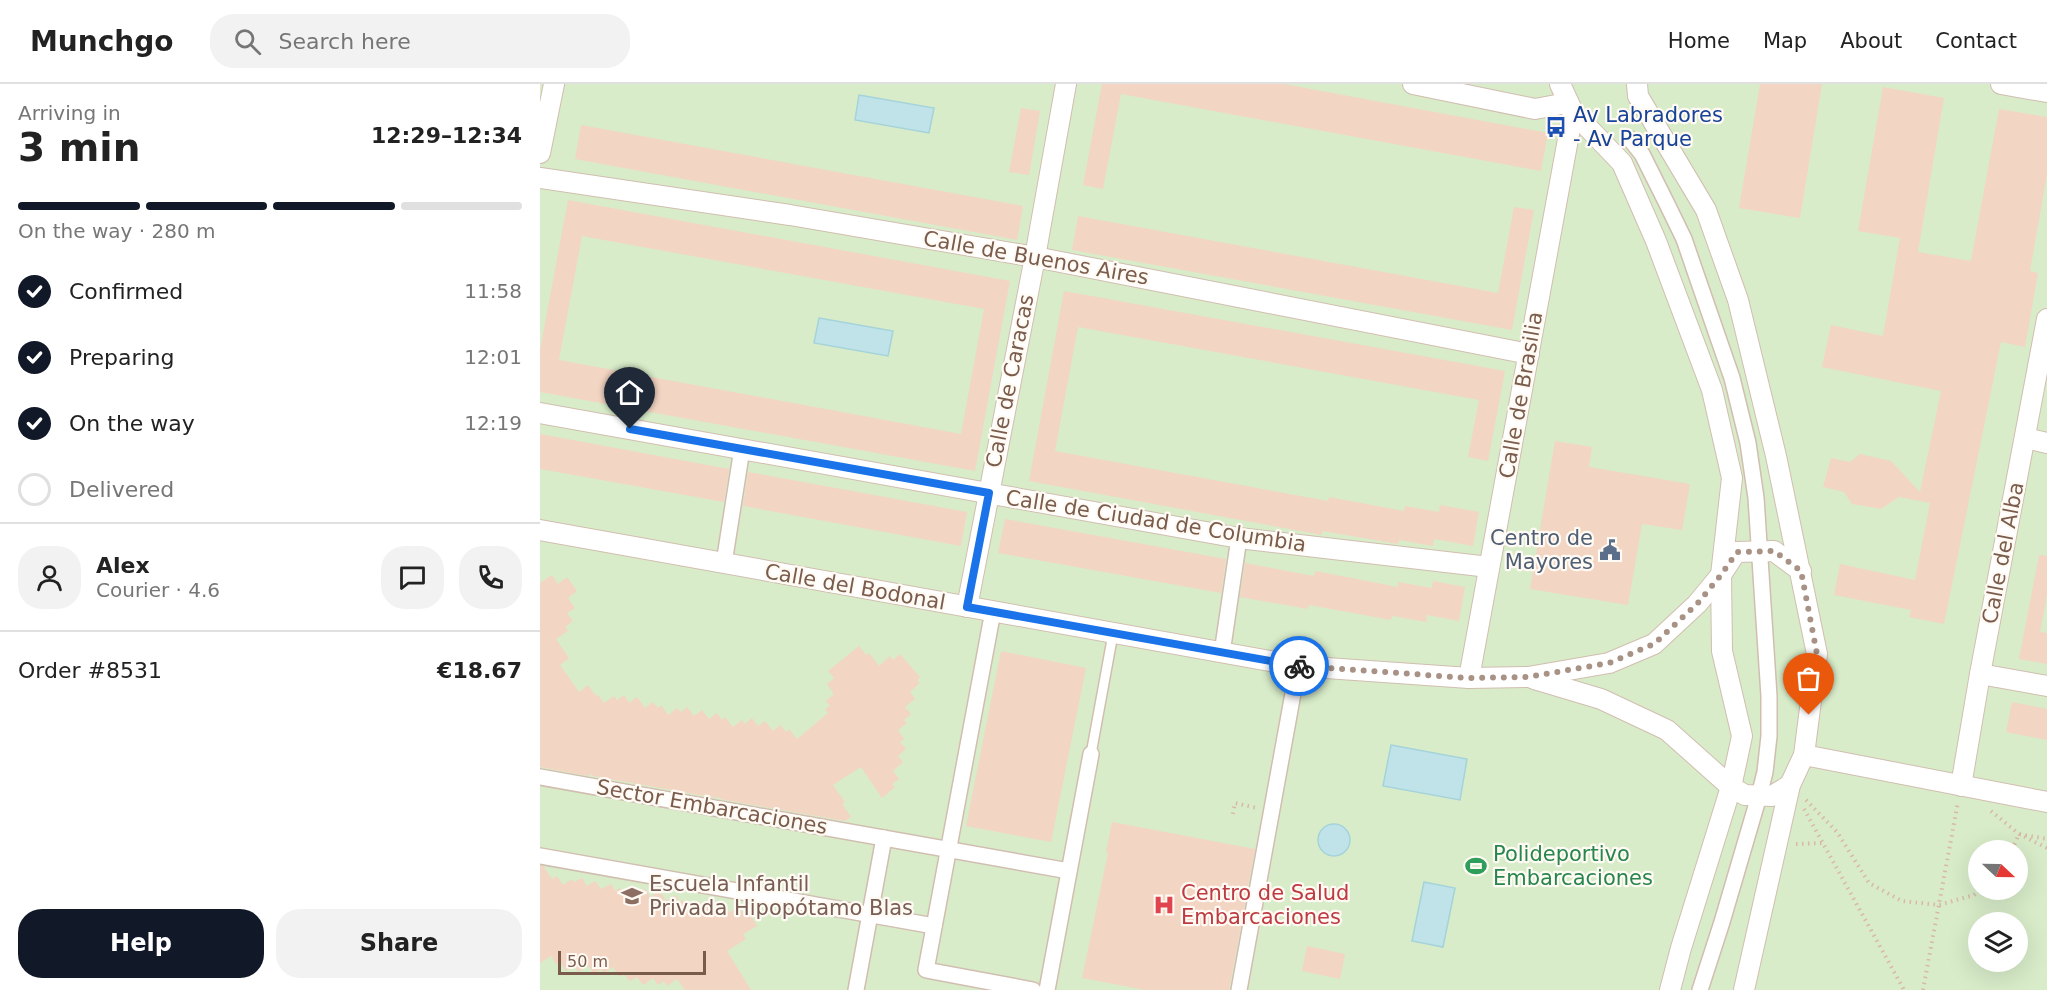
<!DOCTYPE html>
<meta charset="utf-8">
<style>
body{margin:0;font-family:"DejaVu Sans",sans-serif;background:#f2f2f2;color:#222;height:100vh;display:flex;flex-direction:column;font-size:22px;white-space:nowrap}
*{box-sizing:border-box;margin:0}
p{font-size:20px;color:#767676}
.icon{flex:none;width:33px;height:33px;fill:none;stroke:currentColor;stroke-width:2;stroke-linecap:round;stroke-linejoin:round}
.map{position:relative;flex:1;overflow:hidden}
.panel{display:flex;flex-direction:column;background:#fff;width:540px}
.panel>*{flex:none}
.needle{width:39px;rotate:112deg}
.tools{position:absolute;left:1428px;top:756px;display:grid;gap:12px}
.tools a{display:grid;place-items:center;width:60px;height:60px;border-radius:50%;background:#fff;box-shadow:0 6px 24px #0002;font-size:30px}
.scale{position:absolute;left:18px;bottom:15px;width:148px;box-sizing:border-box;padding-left:6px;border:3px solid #7a5c4d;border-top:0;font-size:16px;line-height:21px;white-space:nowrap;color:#7a5c4d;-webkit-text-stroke:4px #fffaf3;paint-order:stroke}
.pin{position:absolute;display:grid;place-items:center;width:51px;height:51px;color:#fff;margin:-62px -26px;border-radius:50% 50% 50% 0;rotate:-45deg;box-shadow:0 0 6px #0007}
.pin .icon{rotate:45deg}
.courier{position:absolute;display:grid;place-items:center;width:60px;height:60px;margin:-30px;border:4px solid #1a73e8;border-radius:50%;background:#fff;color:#222;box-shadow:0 2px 8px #0007}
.overview em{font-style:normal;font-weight:600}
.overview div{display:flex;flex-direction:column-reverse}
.overview{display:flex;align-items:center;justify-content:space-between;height:102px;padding:0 18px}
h1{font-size:39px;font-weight:600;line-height:45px}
.bar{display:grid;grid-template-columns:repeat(4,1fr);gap:9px 6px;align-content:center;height:72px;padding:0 18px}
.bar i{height:8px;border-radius:4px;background:#e0e0e0}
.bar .selected{background:#111827}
.bar p{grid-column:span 4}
.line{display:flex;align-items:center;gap:15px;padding:0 18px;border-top:2px solid #e0e0e0}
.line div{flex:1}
.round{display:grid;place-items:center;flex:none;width:63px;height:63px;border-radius:24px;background:#f2f2f2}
ol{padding:0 18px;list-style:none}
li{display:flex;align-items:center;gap:18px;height:66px}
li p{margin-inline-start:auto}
li .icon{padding:6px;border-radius:50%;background:#111827;color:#fff;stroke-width:4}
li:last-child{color:#767676}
li i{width:33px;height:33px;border:3px solid #e0e0e0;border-radius:50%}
.cta{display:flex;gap:12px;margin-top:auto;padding:12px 18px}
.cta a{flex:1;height:69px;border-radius:24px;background:#111827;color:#fff;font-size:24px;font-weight:600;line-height:69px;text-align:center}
.cta a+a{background:#f2f2f2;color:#222}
header{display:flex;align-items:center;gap:36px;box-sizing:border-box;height:84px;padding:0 30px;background:#fff;border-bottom:2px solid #e0e0e0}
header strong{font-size:28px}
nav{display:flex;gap:33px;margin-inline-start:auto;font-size:21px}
.search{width:420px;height:54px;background:#f2f2f2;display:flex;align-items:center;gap:15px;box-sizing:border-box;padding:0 21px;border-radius:24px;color:#767676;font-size:22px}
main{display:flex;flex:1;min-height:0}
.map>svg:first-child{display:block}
.green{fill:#d8ecc9;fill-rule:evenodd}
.water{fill:#bfe3e8;stroke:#a5d3da;stroke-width:1.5}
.building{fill:#f3d5c3;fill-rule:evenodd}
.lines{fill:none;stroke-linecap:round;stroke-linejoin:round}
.service-casing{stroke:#d1beb0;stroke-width:12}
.pedestrian-casing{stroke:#d1beb0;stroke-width:18}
.minor-casing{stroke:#d1beb0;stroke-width:22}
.path{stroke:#d9b8a5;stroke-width:4;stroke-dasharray:1.5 4.5;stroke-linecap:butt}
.service{stroke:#fff;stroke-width:9}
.pedestrian{stroke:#fff;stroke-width:15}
.minor{stroke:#fff;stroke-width:20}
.done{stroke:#a89285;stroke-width:6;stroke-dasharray:0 10.8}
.route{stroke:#1a73e8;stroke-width:8}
.labels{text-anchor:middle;stroke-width:4.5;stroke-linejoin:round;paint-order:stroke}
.transit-label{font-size:21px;fill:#164399;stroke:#fffaf3;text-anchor:start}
.street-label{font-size:21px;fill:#7a5c4d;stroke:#fffaf3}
.service-label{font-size:21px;fill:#4e5e75;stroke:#fffaf3;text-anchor:end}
.leisure-label{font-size:21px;fill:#27864d;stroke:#fffaf3;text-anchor:start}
.education-label{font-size:21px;fill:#785e54;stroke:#fffaf3;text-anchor:start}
.health-label{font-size:21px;fill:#be3a42;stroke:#fffaf3;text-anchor:start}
</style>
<header>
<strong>Munchgo</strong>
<div class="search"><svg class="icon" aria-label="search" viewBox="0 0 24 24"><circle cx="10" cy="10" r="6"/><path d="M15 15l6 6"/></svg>Search here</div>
<nav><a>Home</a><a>Map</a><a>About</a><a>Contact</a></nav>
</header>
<main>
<section class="panel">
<div class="overview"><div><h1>3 min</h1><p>Arriving in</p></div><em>12:29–12:34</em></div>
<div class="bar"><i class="selected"></i><i class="selected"></i><i class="selected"></i><i></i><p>On the way · 280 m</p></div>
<ol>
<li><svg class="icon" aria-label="check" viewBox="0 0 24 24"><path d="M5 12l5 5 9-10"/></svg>Confirmed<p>11:58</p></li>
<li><svg class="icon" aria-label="check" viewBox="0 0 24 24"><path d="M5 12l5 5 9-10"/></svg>Preparing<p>12:01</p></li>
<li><svg class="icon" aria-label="check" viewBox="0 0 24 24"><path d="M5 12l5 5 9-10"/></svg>On the way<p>12:19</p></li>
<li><i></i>Delivered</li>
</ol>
<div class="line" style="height:108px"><a class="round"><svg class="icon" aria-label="person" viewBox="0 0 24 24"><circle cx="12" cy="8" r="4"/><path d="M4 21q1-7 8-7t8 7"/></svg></a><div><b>Alex</b><p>Courier · 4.6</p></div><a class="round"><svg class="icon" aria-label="chat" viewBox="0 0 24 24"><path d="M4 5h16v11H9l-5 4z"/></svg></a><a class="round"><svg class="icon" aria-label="phone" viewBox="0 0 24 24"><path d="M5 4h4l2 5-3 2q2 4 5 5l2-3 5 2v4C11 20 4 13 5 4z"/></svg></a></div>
<div class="line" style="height:78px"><div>Order #8531</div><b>€18.67</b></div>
<div class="cta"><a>Help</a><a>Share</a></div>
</section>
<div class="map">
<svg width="1507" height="906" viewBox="0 0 1507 906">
<rect width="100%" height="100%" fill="#fdf6ec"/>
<!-- green -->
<path class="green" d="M 0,0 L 1507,0 L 1507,906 L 0,906 ZM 1438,766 L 1478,766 L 1478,806 L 1438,806 ZM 1438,838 L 1478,838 L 1478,878 L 1438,878 Z"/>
<!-- water -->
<g class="water">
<path d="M 319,11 L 394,24 L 389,49 L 315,36 Z"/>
<path d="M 279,234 L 353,247 L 348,272 L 274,259 Z"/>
<path d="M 851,661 L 927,675 L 920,716 L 843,702 Z"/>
<circle cx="794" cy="756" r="16"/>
<path d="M 884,798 L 915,804 L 903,863 L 872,857 Z"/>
</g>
<!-- building -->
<g class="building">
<path d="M 562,0 L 744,0 L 1008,49 L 1001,87 L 581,10 L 563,105 L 543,101 Z"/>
<path d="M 1220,0 L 1282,0 L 1260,134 L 1199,124 Z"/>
<path d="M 1343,3 L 1404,14 L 1378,168 L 1431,177 L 1459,25 L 1507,33 L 1507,90 L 1490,187 L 1498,189 L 1485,263 L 1461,258 L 1404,540 L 1369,533 L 1371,526 L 1294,511 L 1300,480 L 1375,496 L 1390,419 L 1359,413 L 1341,425 L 1312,420 L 1304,408 L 1283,403 L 1291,374 L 1310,378 L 1320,370 L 1351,377 L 1380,408 L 1401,307 L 1282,283 L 1291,241 L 1343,252 L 1360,154 L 1318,147 Z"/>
<path d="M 481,24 L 500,27 L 489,91 L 469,88 Z"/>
<path d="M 41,41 L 483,122 L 477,156 L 35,75 Z"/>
<path d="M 28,116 L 470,197 L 435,387 L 0,308 L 0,266 ZM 42,152 L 444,225 L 421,350 L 19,276 Z"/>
<path d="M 974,123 L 994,126 L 972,246 L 532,166 L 538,132 L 958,209 Z"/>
<path d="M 524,207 L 965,287 L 948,377 L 928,373 L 939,316 L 538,243 L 515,367 L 788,417 L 789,413 L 864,427 L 865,422 L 899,428 L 900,421 L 939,428 L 933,462 L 894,455 L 893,462 L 859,456 L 858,460 L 782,447 L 782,451 L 489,397 Z"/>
<path d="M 0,350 L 189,385 L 184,418 L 0,385 Z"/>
<path d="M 1015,357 L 1052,363 L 1049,383 L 1150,400 L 1142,446 L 1102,440 L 1088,521 L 990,505 Z"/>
<path d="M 208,388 L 427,428 L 421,462 L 203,422 Z"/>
<path d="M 465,435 L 686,475 L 681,509 L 458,469 Z"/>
<path d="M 1499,471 L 1507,472 L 1507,511 L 1500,548 L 1507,549 L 1507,580 L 1479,575 Z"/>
<path d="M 705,479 L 774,492 L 775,487 L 858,503 L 858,498 L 892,504 L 893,497 L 925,503 L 919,537 L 887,531 L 886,538 L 852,532 L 851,536 L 769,521 L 768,525 L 700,513 Z"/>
<path d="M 12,491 L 18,500 L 27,493 L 37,507 L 28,514 L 35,524 L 27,529 L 33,537 L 25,543 L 28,547 L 16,555 L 29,574 L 20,581 L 39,608 L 48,601 L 56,612 L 58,611 L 64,619 L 74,612 L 77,616 L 84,611 L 89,619 L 97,613 L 105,624 L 113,618 L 118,624 L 121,621 L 128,631 L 137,624 L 141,628 L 147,623 L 154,632 L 162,626 L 169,635 L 177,629 L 182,636 L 185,633 L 193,643 L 202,636 L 205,640 L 212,634 L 218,642 L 225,637 L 233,647 L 240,641 L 246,648 L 249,645 L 257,655 L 288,629 L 285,625 L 290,622 L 286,617 L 294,610 L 287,600 L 294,594 L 288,587 L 319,562 L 326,571 L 329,569 L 339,582 L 350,572 L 353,576 L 360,570 L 380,593 L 377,596 L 380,599 L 370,608 L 375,615 L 365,623 L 371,630 L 364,636 L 367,639 L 358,646 L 364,655 L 360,658 L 366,665 L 358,672 L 363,678 L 353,687 L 359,695 L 352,700 L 355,703 L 342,714 L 321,683 L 293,701 L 305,718 L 302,720 L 311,733 L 305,737 L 180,715 L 179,713 L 176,714 L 53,692 L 51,690 L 48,692 L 0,683 L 0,499 Z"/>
<path d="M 461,567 L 546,584 L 511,758 L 426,742 Z"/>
<path d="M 1472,618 L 1507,625 L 1507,656 L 1466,648 Z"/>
<path d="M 572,738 L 715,765 L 689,906 L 605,906 L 542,894 L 568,769 L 566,768 Z"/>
<path d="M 0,782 L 3,782 L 12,795 L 17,792 L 23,801 L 32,795 L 34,798 L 42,794 L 47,802 L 55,797 L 61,805 L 71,800 L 75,807 L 80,804 L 85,811 L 95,806 L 98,810 L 106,805 L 110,813 L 120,807 L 126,817 L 136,811 L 140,818 L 144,816 L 149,824 L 159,817 L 162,822 L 170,817 L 175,826 L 184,820 L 189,828 L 199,823 L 203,830 L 208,827 L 217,842 L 203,850 L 206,855 L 187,867 L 211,906 L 145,906 L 137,895 L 127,902 L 124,897 L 118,901 L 113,894 L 103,901 L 97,893 L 90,897 L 84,890 L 80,893 L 73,883 L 64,889 L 61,885 L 54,890 L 48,881 L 38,888 L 34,881 L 26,887 L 20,878 L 16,880 L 11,872 L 0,879 Z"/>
<path d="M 767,862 L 805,870 L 800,895 L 762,887 Z"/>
</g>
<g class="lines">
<defs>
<path id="service" d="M 551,670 L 573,550"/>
<g id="pedestrian">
<path d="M 1090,55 L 1102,70 L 1126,118 L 1144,155 L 1156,190 L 1192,294 L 1208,359 L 1216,414 L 1229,612 L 1229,652 L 1225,688 L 1219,712 L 1182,838 L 1160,906"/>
<path d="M 184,479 L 202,365"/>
<path d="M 453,527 L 386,886 L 493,906"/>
<path d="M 682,569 L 699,454"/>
<path d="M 0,693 L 529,787"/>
<path d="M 0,772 L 394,842"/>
<path d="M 316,906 L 344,754"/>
<path d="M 507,906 L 551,670"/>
<path d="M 699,906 L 758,582"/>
</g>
<g id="minor">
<path d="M 873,0 L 995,25 L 1027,19"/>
<path d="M 1020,0 L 1033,28 L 1082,79 L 1116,157 L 1172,306 L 1192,394 L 1181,491 L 1182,567 L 1202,652 L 1191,703 L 1141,864 L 1130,906"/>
<path d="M 1097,0 L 1098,12 L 1166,126 L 1198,216 L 1236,372 L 1277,570 L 1264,671 L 1250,701 L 1204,906"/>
<path d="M 1461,0 L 1507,8"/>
<path d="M 0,69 L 14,0"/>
<path d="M 0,94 L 250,131 L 495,173 L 989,270"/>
<path d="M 0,329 L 699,454 L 949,483"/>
<path d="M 1485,354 L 1507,359"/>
<path d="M 0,446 L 758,582 L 929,594 L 988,593 L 1069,579 L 1114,560 L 1157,520 L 1181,491 L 1196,468 L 1234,467 L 1261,487"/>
<path d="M 427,523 L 495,173 L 526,0"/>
<path d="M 1440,590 L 1507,602"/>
<path d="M 929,594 L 1033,28"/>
<path d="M 994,595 L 1061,615 L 1127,646 L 1191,703 L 1205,711 L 1232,712 L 1250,701"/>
<path d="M 1264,671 L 1507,718"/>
<path d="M 1421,702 L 1440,590 L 1507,235"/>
</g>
</defs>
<!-- service casing -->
<use href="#service" class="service-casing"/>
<!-- pedestrian casing -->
<use href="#pedestrian" class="pedestrian-casing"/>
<!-- minor casing -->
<use href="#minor" class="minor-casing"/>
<!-- path -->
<g class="path">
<path d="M 1266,716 L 1297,748 L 1329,799 L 1362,817 L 1399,821 L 1434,811 L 1440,806"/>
<path d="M 1264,725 L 1364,906"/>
<path d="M 1451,727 L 1479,750 L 1507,764"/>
<path d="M 693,730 L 695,719 L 717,724"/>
<path d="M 1256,760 L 1282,759"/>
<path d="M 1472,766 L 1479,750 L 1507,755"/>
<path d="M 1383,906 L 1418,718"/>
</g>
<!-- service -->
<use href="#service" class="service"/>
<!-- pedestrian -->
<use href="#pedestrian" class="pedestrian"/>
<!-- minor -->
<use href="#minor" class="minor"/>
</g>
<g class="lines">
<!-- done -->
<path class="done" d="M 759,582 L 929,594 L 988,593 L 1069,579 L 1114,560 L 1157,520 L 1181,491 L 1197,468 L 1234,467 L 1261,487 L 1277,570 L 1269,631"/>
<!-- route -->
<path class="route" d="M 90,345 L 449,409 L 427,523 L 759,582"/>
</g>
<!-- icons -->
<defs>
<symbol id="bus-bare" viewBox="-9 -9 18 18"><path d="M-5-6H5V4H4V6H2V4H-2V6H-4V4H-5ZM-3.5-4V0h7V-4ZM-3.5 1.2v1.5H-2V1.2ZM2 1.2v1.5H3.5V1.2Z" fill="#1a4fb4" stroke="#fffaf3" stroke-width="2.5" paint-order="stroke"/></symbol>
<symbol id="civic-bare" viewBox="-9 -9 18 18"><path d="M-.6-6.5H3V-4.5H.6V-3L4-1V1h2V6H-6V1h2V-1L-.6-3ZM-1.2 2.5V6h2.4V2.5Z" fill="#5c6f8a" stroke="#fffaf3" stroke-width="2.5" paint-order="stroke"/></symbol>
<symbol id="stadium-bare" viewBox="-9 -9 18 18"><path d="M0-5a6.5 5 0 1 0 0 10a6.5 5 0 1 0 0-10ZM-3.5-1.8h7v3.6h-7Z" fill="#2e9e5b" stroke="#fffaf3" stroke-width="2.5" paint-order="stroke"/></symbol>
<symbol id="school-bare" viewBox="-9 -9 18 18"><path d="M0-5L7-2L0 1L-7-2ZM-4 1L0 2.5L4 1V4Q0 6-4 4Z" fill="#8d6e63" stroke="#fffaf3" stroke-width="2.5" paint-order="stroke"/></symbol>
<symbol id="hospital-bare" viewBox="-9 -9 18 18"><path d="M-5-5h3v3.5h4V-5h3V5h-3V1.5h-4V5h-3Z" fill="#e0444e" stroke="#fffaf3" stroke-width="2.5" paint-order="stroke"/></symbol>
</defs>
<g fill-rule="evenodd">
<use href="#bus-bare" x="1001" y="28" width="30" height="30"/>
<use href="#civic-bare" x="1055" y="451" width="30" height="30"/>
<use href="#stadium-bare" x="921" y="767" width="30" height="30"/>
<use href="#school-bare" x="77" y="797" width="30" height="30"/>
<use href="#hospital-bare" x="609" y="806" width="30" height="30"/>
</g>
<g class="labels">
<!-- transit labels -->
<g class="transit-label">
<text x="1033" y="38">Av Labradores<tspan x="1033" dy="24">- Av Parque</tspan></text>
</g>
<!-- street labels -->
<g class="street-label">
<text transform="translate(496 174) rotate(10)" y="7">Calle de Buenos Aires</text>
<text transform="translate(470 297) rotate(-79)" y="7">Calle de Caracas</text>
<text transform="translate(981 311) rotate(-80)" y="7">Calle de Brasilia</text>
<text transform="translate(616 437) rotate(9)" y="7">Calle de Ciudad de Columbia</text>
<text transform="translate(1463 469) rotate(-79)" y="7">Calle del Alba</text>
<text transform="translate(315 503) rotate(10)" y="7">Calle del Bodonal</text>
<text transform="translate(172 723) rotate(10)" y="7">Sector Embarcaciones</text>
</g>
<!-- service labels -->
<g class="service-label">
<text x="1053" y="461">Centro de<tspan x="1053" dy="24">Mayores</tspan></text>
</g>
<!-- leisure labels -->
<g class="leisure-label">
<text x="953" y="777">Polideportivo<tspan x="953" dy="24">Embarcaciones</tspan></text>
</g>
<!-- education labels -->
<g class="education-label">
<text x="109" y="807">Escuela Infantil<tspan x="109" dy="24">Privada Hipopótamo Blas</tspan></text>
</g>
<!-- health labels -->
<g class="health-label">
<text x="641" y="816">Centro de Salud<tspan x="641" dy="24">Embarcaciones</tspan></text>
</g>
</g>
</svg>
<div class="tools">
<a><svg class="needle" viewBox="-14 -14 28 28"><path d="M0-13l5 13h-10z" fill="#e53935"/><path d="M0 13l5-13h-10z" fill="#767676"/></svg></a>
<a><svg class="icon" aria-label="layers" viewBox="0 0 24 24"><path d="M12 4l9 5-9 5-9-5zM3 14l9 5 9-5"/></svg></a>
</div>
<div class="scale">50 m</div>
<div class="pin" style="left:1269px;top:631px;background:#ea580c"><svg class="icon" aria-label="bag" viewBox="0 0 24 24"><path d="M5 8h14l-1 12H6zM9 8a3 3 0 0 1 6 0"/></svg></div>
<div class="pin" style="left:90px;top:345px;background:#1f2937"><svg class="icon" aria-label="home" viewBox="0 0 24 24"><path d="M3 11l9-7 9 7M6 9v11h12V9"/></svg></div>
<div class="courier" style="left:759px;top:582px"><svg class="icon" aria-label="bike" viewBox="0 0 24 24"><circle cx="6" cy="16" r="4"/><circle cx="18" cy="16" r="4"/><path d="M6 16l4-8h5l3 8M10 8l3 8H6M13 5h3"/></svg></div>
</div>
</main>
